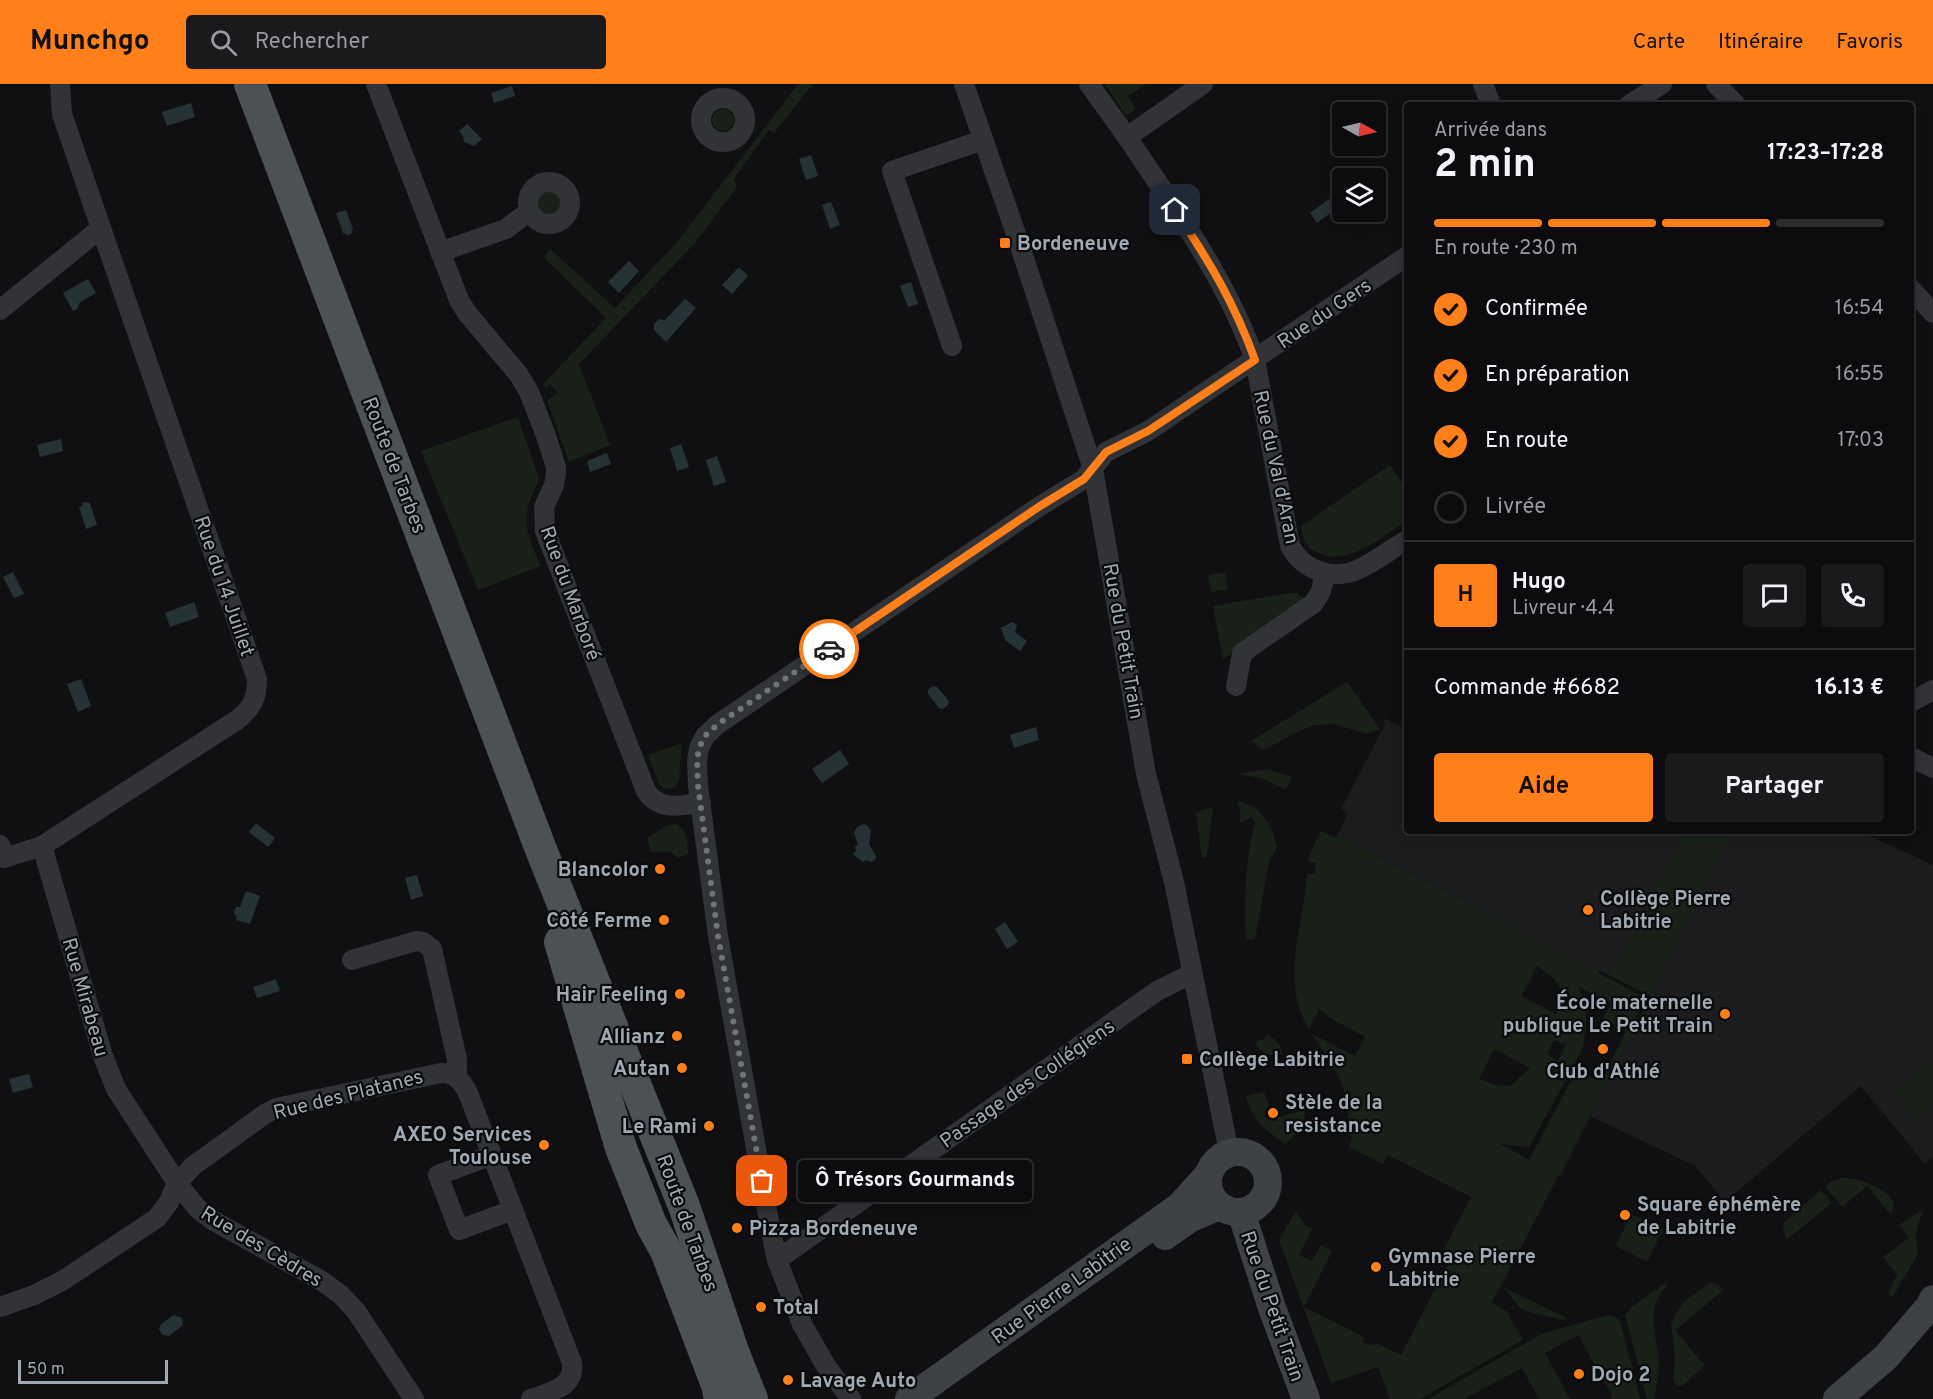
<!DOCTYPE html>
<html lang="fr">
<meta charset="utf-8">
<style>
body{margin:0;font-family:Overpass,sans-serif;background:#1a1a1c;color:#f1f3f6;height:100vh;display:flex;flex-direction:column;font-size:22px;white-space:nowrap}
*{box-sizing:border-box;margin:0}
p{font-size:20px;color:#9a9b9e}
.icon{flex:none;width:33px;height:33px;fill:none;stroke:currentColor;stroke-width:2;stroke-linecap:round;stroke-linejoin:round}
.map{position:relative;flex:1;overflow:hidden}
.panel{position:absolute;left:1404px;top:18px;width:510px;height:732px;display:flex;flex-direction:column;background:#0c0c0e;border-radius:6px;box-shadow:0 3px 15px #0003,0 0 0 2px #2c2c2e}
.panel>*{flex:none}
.needle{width:39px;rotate:98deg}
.buttons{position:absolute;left:1332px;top:18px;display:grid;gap:12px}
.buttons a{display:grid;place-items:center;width:54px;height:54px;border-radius:6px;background:#0c0c0e;box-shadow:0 3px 15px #0003,0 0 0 2px #2c2c2e;font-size:30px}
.scale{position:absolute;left:18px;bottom:15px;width:150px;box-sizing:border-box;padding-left:6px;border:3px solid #a0aab4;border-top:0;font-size:16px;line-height:21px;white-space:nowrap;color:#a0aab4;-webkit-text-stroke:4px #0b0b0d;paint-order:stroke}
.pin{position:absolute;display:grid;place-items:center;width:51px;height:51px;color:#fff;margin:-26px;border-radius:12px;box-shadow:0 3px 9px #0006}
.courier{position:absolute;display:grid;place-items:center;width:60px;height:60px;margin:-30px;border:4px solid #ff801a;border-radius:50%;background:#fff;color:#222;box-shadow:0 2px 8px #0007}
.bubble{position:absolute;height:42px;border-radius:6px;background:#0c0c0e;box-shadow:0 3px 15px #0003,0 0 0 2px #2c2c2e;font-size:20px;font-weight:700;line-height:42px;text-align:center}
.summary em{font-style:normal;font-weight:700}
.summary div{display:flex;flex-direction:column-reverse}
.summary{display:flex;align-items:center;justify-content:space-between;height:102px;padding:0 30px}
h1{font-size:39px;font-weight:700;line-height:45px}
.bar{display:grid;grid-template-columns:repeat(4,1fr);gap:9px 6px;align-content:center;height:72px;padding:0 30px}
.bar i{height:8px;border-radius:4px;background:#2c2c2e}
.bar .active{background:#ff801a}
.bar p{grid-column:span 4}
.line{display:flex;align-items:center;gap:15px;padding:0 30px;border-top:2px solid #2c2c2e}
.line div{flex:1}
.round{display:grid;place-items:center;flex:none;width:63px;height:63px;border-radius:6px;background:#1a1a1c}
ol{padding:0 30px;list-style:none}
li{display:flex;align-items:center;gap:18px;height:66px}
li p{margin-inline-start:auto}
li .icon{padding:6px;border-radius:50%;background:#ff801a;color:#111;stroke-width:4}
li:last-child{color:#9a9b9e}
li i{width:33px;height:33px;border:3px solid #2c2c2e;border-radius:50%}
.cta{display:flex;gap:12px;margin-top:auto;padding:12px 30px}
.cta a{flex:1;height:69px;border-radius:6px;background:#ff801a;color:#111;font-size:24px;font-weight:700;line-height:69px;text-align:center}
.cta a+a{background:#1a1a1c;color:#f1f3f6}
header{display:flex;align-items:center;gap:36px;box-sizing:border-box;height:84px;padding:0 30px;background:#ff801a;color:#111}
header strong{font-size:28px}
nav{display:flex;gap:33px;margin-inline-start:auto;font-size:21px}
.search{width:420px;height:54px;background:#1a1a1c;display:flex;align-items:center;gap:15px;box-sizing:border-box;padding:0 21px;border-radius:6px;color:#9a9b9e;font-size:22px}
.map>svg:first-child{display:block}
.built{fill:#1c1c1f}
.green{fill:#182018;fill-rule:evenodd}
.water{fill:#253236}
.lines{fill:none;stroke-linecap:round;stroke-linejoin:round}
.street{stroke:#313337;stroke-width:20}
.secondary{stroke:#3e4247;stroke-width:28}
.primary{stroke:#4c5156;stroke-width:32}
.done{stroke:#6e747b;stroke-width:6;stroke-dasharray:0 10.8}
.route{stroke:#ff801a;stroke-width:8}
.poi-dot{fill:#ff801a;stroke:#0b0b0d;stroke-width:2}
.labels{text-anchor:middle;stroke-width:4.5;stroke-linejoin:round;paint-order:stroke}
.poi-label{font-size:20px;font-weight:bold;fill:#a0aab4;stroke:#0b0b0d;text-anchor:start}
.street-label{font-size:20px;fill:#a0aab4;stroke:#0b0b0d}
</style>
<header>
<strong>Munchgo</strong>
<div class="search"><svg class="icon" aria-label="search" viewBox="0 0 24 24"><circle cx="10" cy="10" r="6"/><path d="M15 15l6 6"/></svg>Rechercher</div>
<nav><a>Carte</a><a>Itinéraire</a><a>Favoris</a></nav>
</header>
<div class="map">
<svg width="1933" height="1315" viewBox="0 0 1933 1315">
<rect width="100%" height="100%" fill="#101012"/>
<!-- built -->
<path class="built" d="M 1383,634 L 1407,646 L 1407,747 L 1859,747 L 1933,781 L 1933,1073 L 1925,1080 L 1861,1002 L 1725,1118 L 1695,1082 L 1590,1032 L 1650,912 L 1337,752 L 1348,729 L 1341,725 L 1385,640 Z"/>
<!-- green -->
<g class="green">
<path d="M 798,0 L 813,0 L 774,49 L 769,46 L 734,95 L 737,103 L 695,159 L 579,280 L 610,361 L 569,378 L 548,319 L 548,316 L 558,309 L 550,300 L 546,304 L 543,300 L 606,234 L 544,174 L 550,165 L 615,224 L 678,157 Z"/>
<path d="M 1105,0 L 1146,0 L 1128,12 L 1136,25 L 1126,32 Z"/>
<circle cx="723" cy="36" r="11"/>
<circle cx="548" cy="119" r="12"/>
<path d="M 518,333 L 539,395 C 537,402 532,409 530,417 C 521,441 531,460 541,482 L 478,506 L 421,367 Z"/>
<path d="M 1390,381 L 1407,406 L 1407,437 C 1381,453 1344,487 1313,466 C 1305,461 1302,452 1301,442 Z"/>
<path d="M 1225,488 L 1228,505 L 1211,508 L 1208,491 Z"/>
<path d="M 1290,509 L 1298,509 L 1302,514 L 1302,520 L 1223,575 L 1213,522 Z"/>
<path d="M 1347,598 L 1380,645 L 1368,650 L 1333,640 L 1315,641 L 1297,648 L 1264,666 L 1251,657 Z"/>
<path d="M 682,659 L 679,697 L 674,704 L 667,705 L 660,702 L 648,671 Z"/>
<path d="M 1267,685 L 1292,693 L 1286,706 L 1261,694 L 1237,690 Z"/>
<path d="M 1239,717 C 1261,722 1272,741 1277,763 L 1269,778 L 1255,855 L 1246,856 C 1244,817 1245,776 1255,739 L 1252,733 L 1240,739 L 1240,725 L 1237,719 Z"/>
<path d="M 1213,723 L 1207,773 L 1202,774 L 1196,728 Z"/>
<path d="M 675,740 C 690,747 686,757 689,770 L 678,774 L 672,768 L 651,768 L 647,754 L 666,742 Z"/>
<path d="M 1321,747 L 1335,754 L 1337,752 L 1599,886 L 1598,889 L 1646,914 L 1636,933 L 1639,935 L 1560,1092 L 1558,1092 L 1498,1208 L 1491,1218 L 1506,1227 L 1523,1256 L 1420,1315 L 1390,1315 L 1378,1283 L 1331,1299 L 1279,1156 L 1296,1127 L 1306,1142 L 1312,1145 L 1299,1171 L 1312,1177 L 1321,1161 L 1332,1167 L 1304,1223 L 1364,1253 L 1363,1258 L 1370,1261 L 1378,1260 L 1401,1271 L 1447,1182 L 1438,1177 L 1471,1113 L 1388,1071 L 1383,1080 L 1349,1063 L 1352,1053 L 1346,1049 C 1355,1007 1333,983 1312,950 L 1355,972 L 1365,953 L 1332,935 L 1319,925 L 1309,945 C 1279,896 1304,841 1307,790 L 1315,790 L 1316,779 L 1308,778 L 1310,769 ZM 1537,882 L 1553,894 L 1561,905 L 1556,930 L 1522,912 ZM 1579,903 L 1611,920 L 1602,935 L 1626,947 L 1603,994 L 1595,991 L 1593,995 L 1577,986 L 1529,1076 L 1500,1060 L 1529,1063 L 1582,966 L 1586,945 L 1586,931 ZM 1554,956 L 1563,960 L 1567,958 L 1557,978 L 1555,975 L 1547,970 ZM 1494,965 L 1530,984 L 1510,1002 L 1496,1001 L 1479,995 Z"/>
<path d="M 1683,747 L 1732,747 L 1651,912 L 1609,891 L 1683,753 Z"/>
<path d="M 1266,950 C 1274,954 1283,961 1282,970 L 1267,971 L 1256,962 L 1257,957 L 1264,955 Z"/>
<path d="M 1933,975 L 1933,1022 L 1915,1035 L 1893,1007 Z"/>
<path d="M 1264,1008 L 1269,1022 L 1264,1028 L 1267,1036 L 1276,1037 L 1279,1033 L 1305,1026 C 1306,1043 1298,1049 1285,1060 C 1265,1044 1253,1039 1246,1012 Z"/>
<path d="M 1841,1094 C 1858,1093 1906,1108 1891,1131 L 1867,1102 L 1842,1123 L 1825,1102 L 1832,1097 Z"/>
<path d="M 1821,1106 L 1832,1119 L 1786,1156 L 1783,1144 L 1785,1137 Z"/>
<path d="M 1920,1127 L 1923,1129 C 1915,1143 1915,1154 1918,1170 L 1892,1214 L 1888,1209 L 1897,1191 L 1883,1173 L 1909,1154 L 1899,1141 Z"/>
<path d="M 1631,1130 L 1663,1145 L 1647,1178 L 1616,1162 Z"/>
<path d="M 1665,1199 L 1667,1202 C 1644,1223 1657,1252 1659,1278 C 1659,1290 1656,1303 1654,1315 L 1647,1315 L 1625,1231 L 1632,1223 Z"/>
<path d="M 1710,1199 L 1715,1199 L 1724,1206 L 1675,1246 L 1705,1282 L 1681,1302 L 1677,1302 L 1673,1296 L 1675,1275 L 1671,1239 L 1684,1217 Z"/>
<path d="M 1504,1204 L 1567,1234 L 1563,1236 L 1531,1229 L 1520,1224 Z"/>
<path d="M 1610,1231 L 1618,1235 L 1621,1240 L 1640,1315 L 1611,1315 L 1612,1311 L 1578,1251 L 1545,1269 L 1570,1315 L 1539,1315 L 1522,1284 L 1464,1315 L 1428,1315 L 1543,1249 Z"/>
</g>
<!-- water -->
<g class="water">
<path d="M 512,2 L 515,12 L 494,19 L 491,9 Z"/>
<path d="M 191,19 L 195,33 L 167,42 L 162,28 Z"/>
<path d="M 467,40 L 482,55 L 474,62 L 464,58 L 463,52 L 459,47 Z"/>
<path d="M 811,71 L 818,92 L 806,96 L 799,75 Z"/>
<path d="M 1329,115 L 1336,125 L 1317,139 L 1310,129 Z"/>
<path d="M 831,118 L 840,141 L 830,145 L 822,121 Z"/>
<path d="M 346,126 L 353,145 L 351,150 L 348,151 L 343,149 L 336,129 Z"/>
<path d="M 629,177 L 639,187 L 619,209 L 608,198 Z"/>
<path d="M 739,183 L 748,192 L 732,210 L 722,201 Z"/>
<path d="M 88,195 L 96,209 L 80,218 L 77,225 L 73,227 L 63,209 Z"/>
<path d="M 911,198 L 918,220 L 908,223 L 900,202 Z"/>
<path d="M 685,215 L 696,224 L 666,258 L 654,246 L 654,240 L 659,235 L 665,236 Z"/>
<path d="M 61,355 L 63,367 L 40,373 L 37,361 Z"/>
<path d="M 681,360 L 689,383 L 677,387 L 670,364 Z"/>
<path d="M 607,369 L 611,380 L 590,388 L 587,377 Z"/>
<path d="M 717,372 L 726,398 L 714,402 L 706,376 Z"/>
<path d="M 83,418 L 90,419 L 97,441 L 86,445 L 79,423 L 82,422 Z"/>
<path d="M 13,488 L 24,510 L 14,514 L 3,493 Z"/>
<path d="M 194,518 L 199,533 L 170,543 L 165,529 Z"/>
<path d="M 1012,538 L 1017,541 L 1015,548 L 1027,557 L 1020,567 L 1005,556 L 1001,544 Z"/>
<path d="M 81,595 L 91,622 L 78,628 L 67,600 Z"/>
<path d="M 933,602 L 937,603 L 949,617 L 948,621 L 943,625 L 939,624 L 928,610 L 928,606 Z"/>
<path d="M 1036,643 L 1039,656 L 1014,664 L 1010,651 Z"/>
<path d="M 840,666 L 849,680 L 822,699 L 812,685 Z"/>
<path d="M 256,739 L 275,754 L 268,763 L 249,748 Z"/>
<path d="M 863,740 L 867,741 L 871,747 L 869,760 L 876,772 L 875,776 L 871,778 L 866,776 L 863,778 L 853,770 L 856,767 L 855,762 L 858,761 L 854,749 L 857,743 Z"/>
<path d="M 417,791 L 423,812 L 411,816 L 405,794 Z"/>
<path d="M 246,807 L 260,812 L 250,840 L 236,836 L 237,833 L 234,829 L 236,823 L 240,823 Z"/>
<path d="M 1005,838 L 1018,858 L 1007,865 L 995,845 Z"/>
<path d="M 276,895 L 280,907 L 257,914 L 253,903 Z"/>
<path d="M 29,990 L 33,1003 L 13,1009 L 9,995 Z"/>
<path d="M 174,1231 L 182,1234 L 183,1241 L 169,1252 L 162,1251 L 159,1245 L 161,1240 Z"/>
</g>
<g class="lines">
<!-- street -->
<g class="street">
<path d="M 60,0 L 62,30 L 101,144"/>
<path d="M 376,0 L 459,216 L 467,229 L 519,291 L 529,308 L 545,349 L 556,383 L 556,390 L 554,401 L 544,423 L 545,447 L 646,707 C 659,727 680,722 701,719"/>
<path d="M 964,0 L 1016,150 L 1093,385 L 1146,690 L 1174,798 L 1229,1068"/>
<path d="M 1089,0 L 1127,53"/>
<path d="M 1203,0 L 1127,53 C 1175,125 1226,194 1255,276 L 1290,462 C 1303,487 1334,497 1359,485 C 1376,477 1391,465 1407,456"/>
<path d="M 1483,0 L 1491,21"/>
<path d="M 1716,0 L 1736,21"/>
<circle cx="723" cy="36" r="22"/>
<path d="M 1629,21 L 1662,0"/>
<circle cx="549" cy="119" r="21"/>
<path d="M 440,168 L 506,145 L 529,127"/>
<path d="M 1911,205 L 1933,229"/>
<path d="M 0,226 L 101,144 L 257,595 C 257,615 252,624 237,636 L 42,762"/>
<path d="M 952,262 L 892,87 L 983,56"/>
<path d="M 1236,602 L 1242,569 L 1314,519 L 1321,507 L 1325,489"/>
<path d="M 1911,618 L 1933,606"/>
<path d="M 1911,673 L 1933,684"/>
<path d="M 0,761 L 4,774 L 42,762 L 103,972 L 116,1005 L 177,1099 L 193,1082 L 265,1030 L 276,1024 L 441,989 C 455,989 462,997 468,1009 L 572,1279 C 575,1304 550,1308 531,1315"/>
<path d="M 352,876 L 416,857 L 423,858 L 432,865 L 457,975 L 457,994"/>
<path d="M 492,1071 L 438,1091 L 459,1146 L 513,1126"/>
<path d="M 777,1176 L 1157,907 L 1183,894 L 1193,892"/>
<path d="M 0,1223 L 34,1211 L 62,1197 L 157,1134 L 169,1118 L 177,1099 L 198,1125 L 212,1136 L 322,1197 L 341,1211 L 356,1227 L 414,1315"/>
<path d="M 851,1315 L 826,1282 L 802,1240 L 777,1176 L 771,1148 L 718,852 L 698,702 L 697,677 L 699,664 L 705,652 L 718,640 L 1040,422 L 1084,395 L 1106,368 L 1148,347 L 1407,172"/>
</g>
<!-- secondary -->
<g class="secondary">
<circle cx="1238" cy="1098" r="30"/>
<path d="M 1241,1128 L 1272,1224 L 1306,1315"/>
<path d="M 1165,1152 L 1189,1135 L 1219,1122"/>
<path d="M 909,1315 L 1180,1122 L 1208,1091"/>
<path d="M 1837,1315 L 1886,1273 L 1929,1223 L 1933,1215"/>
</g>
<!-- primary -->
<g class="primary">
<path d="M 250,0 L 540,763 L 684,1122 L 734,1270 L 752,1315"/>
<path d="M 560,858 L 621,1064 L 651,1140 L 666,1167 L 717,1301 L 720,1315"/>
</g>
</g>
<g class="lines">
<!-- done -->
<path class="done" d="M 762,1097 L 718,852 L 698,702 L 697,677 L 699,664 L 705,652 L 718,640 L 829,565"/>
<!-- route -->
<path class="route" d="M 829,565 L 1040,422 L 1084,395 L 1106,368 L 1148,347 L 1255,276 C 1234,218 1209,177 1175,126"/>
</g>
<!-- markers -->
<g class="poi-dot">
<rect x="999" y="153" width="12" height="12" rx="3"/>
<circle cx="660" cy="785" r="6"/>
<circle cx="1588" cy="826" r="6"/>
<circle cx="664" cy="836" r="6"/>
<circle cx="680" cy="910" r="6"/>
<circle cx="1725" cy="930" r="6"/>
<circle cx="677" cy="952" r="6"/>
<circle cx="1603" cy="965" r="6"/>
<rect x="1181" y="969" width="12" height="12" rx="3"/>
<circle cx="682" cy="984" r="6"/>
<circle cx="1273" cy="1029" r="6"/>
<circle cx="709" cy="1042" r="6"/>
<circle cx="544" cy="1061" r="6"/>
<circle cx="1625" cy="1131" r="6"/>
<circle cx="737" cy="1144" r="6"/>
<circle cx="1376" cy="1183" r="6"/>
<circle cx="761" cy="1223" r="6"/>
<circle cx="1579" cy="1290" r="6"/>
<circle cx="788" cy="1296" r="6"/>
</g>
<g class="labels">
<!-- poi labels -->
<g class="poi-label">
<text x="1017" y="166">Bordeneuve</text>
<text x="648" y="792" text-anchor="end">Blancolor</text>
<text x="1600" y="821">Collège Pierre<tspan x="1600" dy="23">Labitrie</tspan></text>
<text x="652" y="843" text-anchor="end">Côté Ferme</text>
<text x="668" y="917" text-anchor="end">Hair Feeling</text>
<text x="1713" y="925" text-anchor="end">École maternelle<tspan x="1713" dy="23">publique Le Petit Train</tspan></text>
<text x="665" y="959" text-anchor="end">Allianz</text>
<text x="1199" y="982">Collège Labitrie</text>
<text x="670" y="991" text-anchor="end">Autan</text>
<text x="1603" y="994" text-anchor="middle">Club d'Athlé</text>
<text x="1285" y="1025">Stèle de la<tspan x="1285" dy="23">resistance</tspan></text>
<text x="697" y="1049" text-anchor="end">Le Rami</text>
<text x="532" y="1057" text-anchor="end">AXEO Services<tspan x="532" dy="23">Toulouse</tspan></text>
<text x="1637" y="1127">Square éphémère<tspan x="1637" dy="23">de Labitrie</tspan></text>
<text x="749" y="1151">Pizza Bordeneuve</text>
<text x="1388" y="1179">Gymnase Pierre<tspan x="1388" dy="23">Labitrie</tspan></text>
<text x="773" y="1230">Total</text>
<text x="1591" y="1297">Dojo 2</text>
<text x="800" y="1303">Lavage Auto</text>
</g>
<!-- street labels -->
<g class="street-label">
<text transform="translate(1324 229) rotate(-34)" y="7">Rue du Gers</text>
<text transform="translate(395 381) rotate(69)" y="7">Route de Tarbes</text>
<text transform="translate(1277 383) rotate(78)" y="7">Rue du Val d'Aran</text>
<text transform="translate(225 502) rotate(71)" y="7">Rue du 14 Juillet</text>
<text transform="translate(571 509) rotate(70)" y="7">Rue du Marboré</text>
<text transform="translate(1124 557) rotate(80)" y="7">Rue du Petit Train</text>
<text transform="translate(86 913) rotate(74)" y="7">Rue Mirabeau</text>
<text transform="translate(1027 999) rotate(-35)" y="7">Passage des Collégiens</text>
<text transform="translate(348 1010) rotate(-14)" y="7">Rue des Platanes</text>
<text transform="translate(688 1139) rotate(70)" y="7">Route de Tarbes</text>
<text transform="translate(262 1162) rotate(31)" y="7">Rue des Cèdres</text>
<text transform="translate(1061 1206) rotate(-36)" y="7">Rue Pierre Labitrie</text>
<text transform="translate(1273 1222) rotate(71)" y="7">Rue du Petit Train</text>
</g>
</g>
</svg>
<div class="buttons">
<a><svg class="needle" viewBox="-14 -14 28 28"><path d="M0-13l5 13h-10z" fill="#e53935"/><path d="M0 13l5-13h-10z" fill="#9a9b9e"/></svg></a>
<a><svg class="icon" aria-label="layers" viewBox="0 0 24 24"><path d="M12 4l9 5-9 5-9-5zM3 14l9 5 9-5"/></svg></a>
</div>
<div class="scale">50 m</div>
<div class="pin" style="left:762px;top:1097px;background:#ea580c"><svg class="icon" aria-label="bag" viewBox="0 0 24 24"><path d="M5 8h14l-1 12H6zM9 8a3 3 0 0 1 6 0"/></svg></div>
<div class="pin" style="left:1175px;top:126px;background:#1f2937"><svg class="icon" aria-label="home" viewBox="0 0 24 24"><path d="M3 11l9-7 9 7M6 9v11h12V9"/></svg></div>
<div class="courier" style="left:829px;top:565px"><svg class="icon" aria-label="car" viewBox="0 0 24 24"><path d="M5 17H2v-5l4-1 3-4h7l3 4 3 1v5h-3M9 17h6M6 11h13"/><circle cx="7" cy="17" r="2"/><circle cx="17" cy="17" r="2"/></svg></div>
<div class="bubble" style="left:798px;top:1076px;width:234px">Ô Trésors Gourmands</div>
<section class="panel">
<div class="summary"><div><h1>2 min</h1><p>Arrivée dans</p></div><em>17:23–17:28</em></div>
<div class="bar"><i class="active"></i><i class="active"></i><i class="active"></i><i></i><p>En route · 230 m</p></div>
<ol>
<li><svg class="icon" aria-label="check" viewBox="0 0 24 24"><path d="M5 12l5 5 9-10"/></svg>Confirmée<p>16:54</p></li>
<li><svg class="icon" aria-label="check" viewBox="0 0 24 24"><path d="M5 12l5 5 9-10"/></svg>En préparation<p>16:55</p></li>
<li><svg class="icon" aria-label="check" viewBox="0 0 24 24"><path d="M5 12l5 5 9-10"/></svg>En route<p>17:03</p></li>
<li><i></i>Livrée</li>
</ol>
<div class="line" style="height:108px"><b class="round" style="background:#ff801a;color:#111">H</b><div><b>Hugo</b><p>Livreur · 4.4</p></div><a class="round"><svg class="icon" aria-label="chat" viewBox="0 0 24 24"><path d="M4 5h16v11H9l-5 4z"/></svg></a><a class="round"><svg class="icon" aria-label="phone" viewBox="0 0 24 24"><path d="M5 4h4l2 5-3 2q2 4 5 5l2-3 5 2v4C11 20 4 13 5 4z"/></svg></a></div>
<div class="line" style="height:78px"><div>Commande #6682</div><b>16.13 €</b></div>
<div class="cta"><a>Aide</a><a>Partager</a></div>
</section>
</div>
